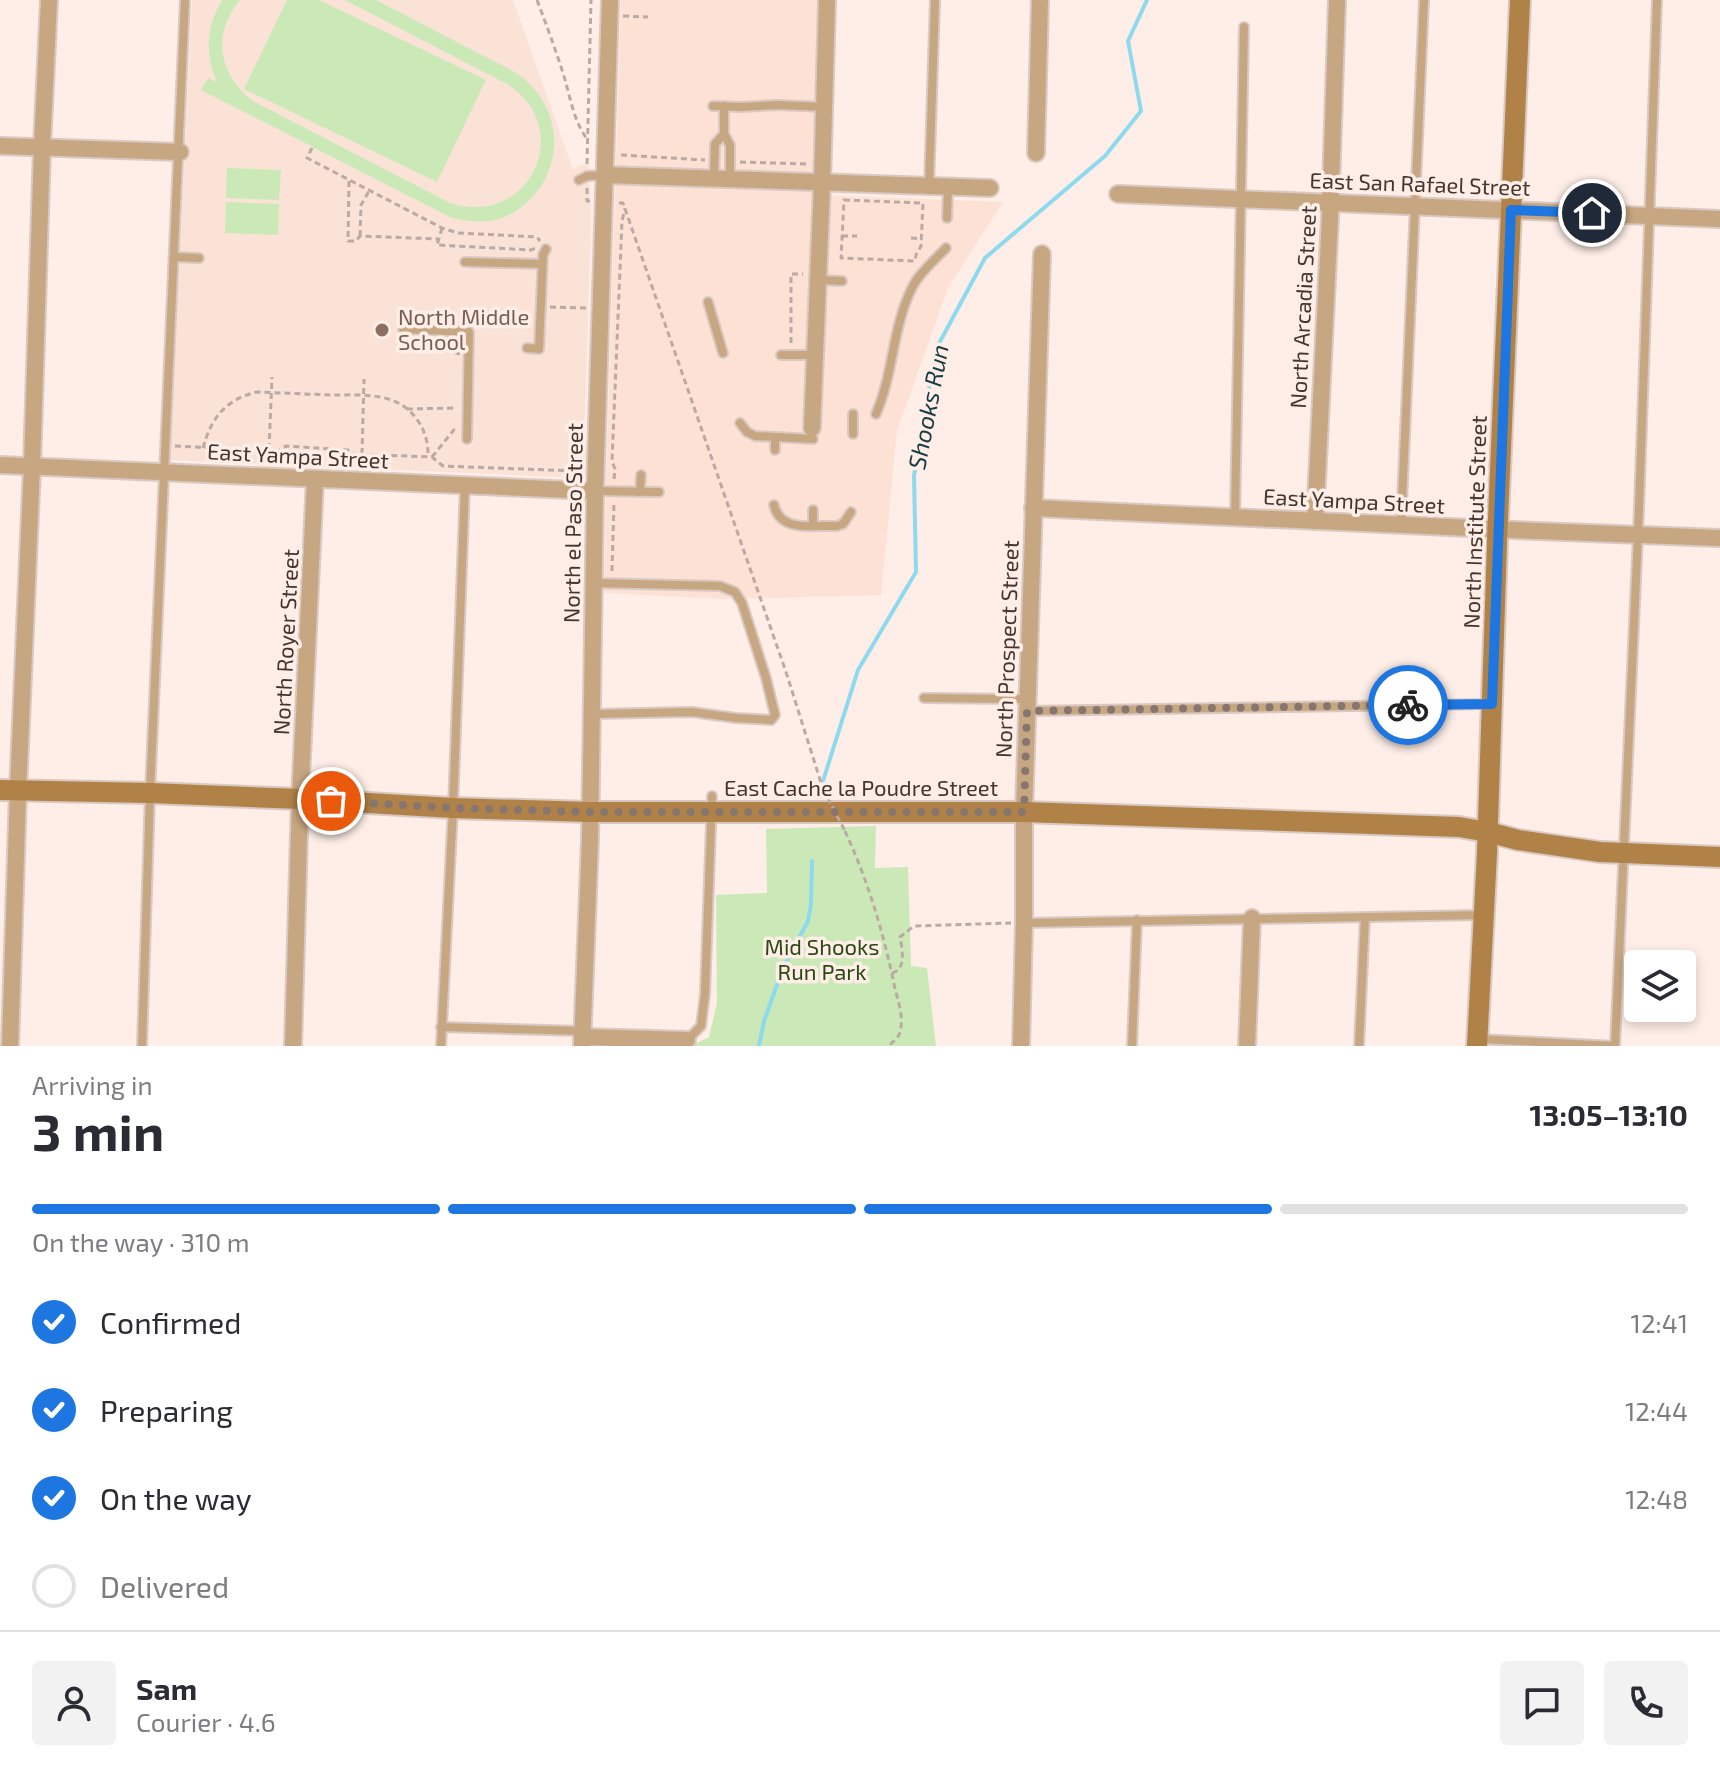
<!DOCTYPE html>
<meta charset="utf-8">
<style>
body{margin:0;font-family:"Exo 2",sans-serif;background:#f2f2f3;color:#2b2b33;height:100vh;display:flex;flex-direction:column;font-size:30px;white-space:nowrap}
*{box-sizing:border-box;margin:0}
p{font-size:26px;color:#7c7c81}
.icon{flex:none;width:44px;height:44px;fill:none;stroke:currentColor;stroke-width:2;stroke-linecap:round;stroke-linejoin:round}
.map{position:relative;height:1046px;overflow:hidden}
.side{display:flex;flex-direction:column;background:#fff;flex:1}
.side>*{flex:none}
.fabs{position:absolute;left:1624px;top:950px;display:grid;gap:16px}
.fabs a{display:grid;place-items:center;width:72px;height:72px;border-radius:8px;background:#fff;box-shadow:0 4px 12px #0003;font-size:40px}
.pin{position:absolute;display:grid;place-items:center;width:68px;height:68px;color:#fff;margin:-34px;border:4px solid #fff;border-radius:50%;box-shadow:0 2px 8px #0007}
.courier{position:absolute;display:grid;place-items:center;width:80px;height:80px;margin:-40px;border:6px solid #1e77e1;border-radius:50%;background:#fff;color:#222;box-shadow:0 2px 10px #0007}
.headline em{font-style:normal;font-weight:700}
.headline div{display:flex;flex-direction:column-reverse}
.headline{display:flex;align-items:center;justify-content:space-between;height:136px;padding:0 32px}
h1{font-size:52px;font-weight:700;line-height:60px}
.bar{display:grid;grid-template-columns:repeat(4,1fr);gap:12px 8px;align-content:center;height:96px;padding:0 32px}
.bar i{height:10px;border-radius:6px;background:#e1e1e2}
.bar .current{background:#1e77e1}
.bar p{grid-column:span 4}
.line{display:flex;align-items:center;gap:20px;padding:0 32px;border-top:2px solid #e1e1e2}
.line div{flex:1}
.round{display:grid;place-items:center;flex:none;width:84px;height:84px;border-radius:8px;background:#f2f2f3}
ol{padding:0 32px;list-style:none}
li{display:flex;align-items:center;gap:24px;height:88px}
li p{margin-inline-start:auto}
li .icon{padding:8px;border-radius:50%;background:#1e77e1;color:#fff;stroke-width:4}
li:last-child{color:#7c7c81}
li i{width:44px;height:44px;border:4px solid #e1e1e2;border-radius:50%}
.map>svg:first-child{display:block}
.built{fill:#fee1d5}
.education{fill:#fae2d7}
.green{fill:#cbe9b7}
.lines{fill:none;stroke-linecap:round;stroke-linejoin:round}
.stream{stroke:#8ddaee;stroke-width:4}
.lane-casing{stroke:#d9c9c2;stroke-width:12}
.street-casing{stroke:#d9c9c2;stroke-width:20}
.secondary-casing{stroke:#d9c9c2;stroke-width:24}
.path{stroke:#baaaa3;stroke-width:3;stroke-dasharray:6 4;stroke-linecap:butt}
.lane{stroke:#c7a781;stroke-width:8}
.street{stroke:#c7a781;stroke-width:16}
.secondary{stroke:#b08247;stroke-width:20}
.path-bridge{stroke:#baaaa3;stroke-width:3;stroke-dasharray:6 4;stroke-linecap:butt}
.done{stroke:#86766f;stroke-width:8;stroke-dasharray:0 14.4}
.route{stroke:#1e77e1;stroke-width:10}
.education-dot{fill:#8d6e63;stroke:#feeee7;stroke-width:3}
.labels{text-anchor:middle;stroke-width:7;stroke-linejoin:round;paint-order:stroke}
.street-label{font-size:22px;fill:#45352f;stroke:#feeee7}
.education-label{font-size:22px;fill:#785e54;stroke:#feeee7;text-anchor:start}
.park-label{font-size:22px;fill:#2b4710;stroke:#feeee7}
.water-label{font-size:24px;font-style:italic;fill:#173b44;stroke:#feeee7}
</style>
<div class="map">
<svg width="1720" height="1046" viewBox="0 0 1720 1046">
<rect width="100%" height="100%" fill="#feeee7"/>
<!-- built -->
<path class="built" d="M 621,0 L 819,0 L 817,195 L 1003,202 L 948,288 L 897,431 L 881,595 L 723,599 L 604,593 L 606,485 Z"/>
<!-- education -->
<path class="education" d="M 192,0 L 513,0 L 573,170 L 583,164 L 589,165 L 591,221 L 584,438 L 588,450 L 588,474 L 586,481 L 571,483 L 561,477 L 170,460 Z"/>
<!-- green -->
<g class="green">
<path d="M 222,0 L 240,0 C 211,34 219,75 253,101 L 450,203 C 529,229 577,128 507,84 L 345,0 L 376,0 L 513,71 C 552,95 566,142 543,183 C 534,197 522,209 507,216 C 489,224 471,222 452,218 L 201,90 L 208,78 L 217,82 C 205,54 206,26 222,0 Z"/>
<path d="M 287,0 L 319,0 L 486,80 L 437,182 L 244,89 Z"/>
<path d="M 227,168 L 281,170 L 279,200 L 226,198 Z"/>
<path d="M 226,202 L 279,204 L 278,235 L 225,233 Z"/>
<path d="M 876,826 L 875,868 L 908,867 L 911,966 L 927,968 L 936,1046 L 691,1046 L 709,1037 L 717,1003 L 716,895 L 767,893 L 766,829 Z"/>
</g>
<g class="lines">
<!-- stream -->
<g class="stream">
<path d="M 823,781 L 858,670 L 916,572 L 914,476 L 936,349 L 985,258 L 1105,156 L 1141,111 L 1128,41 L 1147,0"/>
<path d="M 759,1046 L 764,1021 L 783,968 L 808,921 L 811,904 L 812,861"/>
</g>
<defs>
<g id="lane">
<path d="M 713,106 L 741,107 L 778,105 L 824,107"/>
<path d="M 724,106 L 724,134 L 730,145 L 730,179"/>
<path d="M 714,178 L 715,144 L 724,134"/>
<path d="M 579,180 L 587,176 L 605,175"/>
<path d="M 929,186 L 935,0"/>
<path d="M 947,218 L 948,187"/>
<path d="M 175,257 L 199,258"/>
<path d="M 465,262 L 542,264"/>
<path d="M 819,280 L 842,281"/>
<path d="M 708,302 L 723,353"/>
<path d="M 403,329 L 469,332 L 467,439"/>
<path d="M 527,348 L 539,349 L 543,255 L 546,249"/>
<path d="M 781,355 L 815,355"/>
<path d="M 876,414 C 894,373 892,326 913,286 C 920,272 935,260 946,248"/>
<path d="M 740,423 L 747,432 L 755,436 L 813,439"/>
<path d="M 853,434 L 853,414"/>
<path d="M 775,437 L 775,450"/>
<path d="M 595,491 L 659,492"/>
<path d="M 640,492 L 641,475"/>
<path d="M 774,505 C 780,533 814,525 837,526 L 843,524 L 851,512"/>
<path d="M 813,510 L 813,525"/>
<path d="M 1235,517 L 1244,27"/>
<path d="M 1401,525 L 1424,0"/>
<path d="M 924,698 L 1027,699"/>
<path d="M 1027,711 L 1492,704"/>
<path d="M 592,714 L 692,712 L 736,718 L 771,720 L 775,715 L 766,678 L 742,603 L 735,592 L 720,586 L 594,583"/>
<path d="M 1024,923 L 1483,915"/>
<path d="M 441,1027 L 583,1031"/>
<path d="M 1479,1039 L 1614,1046"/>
<path d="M 687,1040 L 701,1026 L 705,994 L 712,796"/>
<path d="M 142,1046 L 150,793 L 185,0"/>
<path d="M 441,1046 L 453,808 L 465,485"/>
<path d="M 1132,1046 L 1137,920"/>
<path d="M 1359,1046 L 1365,917"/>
<path d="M 1615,1046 L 1638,535 L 1657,0"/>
</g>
<g id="street">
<path d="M 0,146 L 180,152"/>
<path d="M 1036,153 L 1040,0"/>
<path d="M 605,175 L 990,188"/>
<path d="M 1118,194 L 1720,219"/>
<path d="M 812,428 L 822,184 L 827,0"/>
<path d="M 0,465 L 595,491"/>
<path d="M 1033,508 L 1514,530 L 1720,538"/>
<path d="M 1315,521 L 1330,217 L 1337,0"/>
<path d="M 582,1037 L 687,1040"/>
<path d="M 10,1046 L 18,791 L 32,466 L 42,147 L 49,0"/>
<path d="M 293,1046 L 300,799 L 315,479"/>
<path d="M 582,1046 L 590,840 L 595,491 L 610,0"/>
<path d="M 1021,1046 L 1024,923 L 1024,812 L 1042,254"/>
<path d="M 1247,1046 L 1252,918"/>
</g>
<g id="secondary">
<path d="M 0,790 L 150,793 L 300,799 L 453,808 L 590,812 L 1024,812 L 1459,827 L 1488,832 L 1518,840 L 1600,852 L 1720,857"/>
<path d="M 1477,1046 L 1487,853 L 1497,542 L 1520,0"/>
</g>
</defs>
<!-- lane casing -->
<use href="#lane" class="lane-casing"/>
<!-- street casing -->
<use href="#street" class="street-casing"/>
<!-- secondary casing -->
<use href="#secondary" class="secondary-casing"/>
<!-- path -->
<g class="path">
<path d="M 537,0 C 546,24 555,48 563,73 C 570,95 573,120 587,139"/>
<path d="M 623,16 L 648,17"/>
<path d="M 312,148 L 307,158 L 442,228 L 458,233 L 537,237 L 540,241"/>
<path d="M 621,155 L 705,160"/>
<path d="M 740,162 L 807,164 L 807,163"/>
<path d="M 587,164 L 591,0"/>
<path d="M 349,181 L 348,241 L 356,241 L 360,236 L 438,239"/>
<path d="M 587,188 L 587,201 L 590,201"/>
<path d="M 844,200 L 923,203 L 921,246 L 916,255 L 915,261 L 841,258 Z"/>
<path d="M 619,203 L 623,203 L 786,672 L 823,789"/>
<path d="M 442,228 L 437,245 L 531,250 L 536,248"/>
<path d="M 360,236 L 361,205 L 369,191"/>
<path d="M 842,236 L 857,236"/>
<path d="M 911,238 L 922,239"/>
<path d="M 550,307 L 586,308"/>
<path d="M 456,341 L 456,353 L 460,354"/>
<path d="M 791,343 L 791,274 L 803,274"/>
<path d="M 407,409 L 455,408"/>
<path d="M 175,446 L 278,451 L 286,446 L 348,450 L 351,454 L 432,457 L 443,466 L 576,471"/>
<path d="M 203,448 C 211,418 226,399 257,392 C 282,393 307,394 332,395 C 354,395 381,393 400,404 C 419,415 429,436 428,457"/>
<path d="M 269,449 L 272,377"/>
<path d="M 362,454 L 364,379"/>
<path d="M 432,457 L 457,426"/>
<path d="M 576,475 L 577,436 L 581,432"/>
<path d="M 614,479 L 615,469 L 612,461 L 622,221 L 625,208"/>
<path d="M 612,571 L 614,503"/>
<path d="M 845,831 C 868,881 883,931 894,984 C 897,998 903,1013 901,1027 C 901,1036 894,1041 888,1046"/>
<path d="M 892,973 C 907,969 902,949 900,937 L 914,926 L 1011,923"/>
</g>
<!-- lane -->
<use href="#lane" class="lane"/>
<!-- street -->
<use href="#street" class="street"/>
<!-- secondary -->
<use href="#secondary" class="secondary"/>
<!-- path-bridge -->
<path class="path-bridge" d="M 823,789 L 845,831"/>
</g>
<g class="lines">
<!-- done -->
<path class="done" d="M 331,801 L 453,808 L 590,812 L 1024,812 L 1027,711 L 1408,705"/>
<!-- route -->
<path class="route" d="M 1408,705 L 1492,704 L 1511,210 L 1592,213"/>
</g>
<!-- markers -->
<circle class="education-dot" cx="382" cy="330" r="8"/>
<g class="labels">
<!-- street labels -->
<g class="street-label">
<text transform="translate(1420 184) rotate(2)" y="8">East San Rafael Street</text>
<text transform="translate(1303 307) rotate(-87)" y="8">North Arcadia Street</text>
<text transform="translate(298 456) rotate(3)" y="8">East Yampa Street</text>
<text transform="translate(1354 501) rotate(3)" y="8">East Yampa Street</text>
<text transform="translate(1475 522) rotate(-88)" y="8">North Institute Street</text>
<text transform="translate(573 523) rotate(-89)" y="8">North el Paso Street</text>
<text transform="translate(286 642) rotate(-87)" y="8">North Royer Street</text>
<text transform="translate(1007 649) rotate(-88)" y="8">North Prospect Street</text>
<text x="861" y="796">East Cache la Poudre Street</text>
</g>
<!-- education labels -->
<g class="education-label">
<text x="398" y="325">North Middle<tspan x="398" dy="25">School</tspan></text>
</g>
<!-- park labels -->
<g class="park-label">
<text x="822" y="955">Mid Shooks<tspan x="822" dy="25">Run Park</tspan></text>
</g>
<!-- water labels -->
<g class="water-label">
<text transform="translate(929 407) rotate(-79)" y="8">Shooks Run</text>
</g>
</g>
</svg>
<div class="fabs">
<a><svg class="icon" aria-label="layers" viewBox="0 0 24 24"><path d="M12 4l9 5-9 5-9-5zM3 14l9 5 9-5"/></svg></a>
</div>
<div class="pin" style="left:331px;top:801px;background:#ea580c"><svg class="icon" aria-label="bag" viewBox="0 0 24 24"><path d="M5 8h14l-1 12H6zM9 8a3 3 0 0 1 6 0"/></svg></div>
<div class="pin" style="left:1592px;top:213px;background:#1f2937"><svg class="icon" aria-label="home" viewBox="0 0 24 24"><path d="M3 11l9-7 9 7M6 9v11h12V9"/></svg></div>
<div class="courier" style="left:1408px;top:705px"><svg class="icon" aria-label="bike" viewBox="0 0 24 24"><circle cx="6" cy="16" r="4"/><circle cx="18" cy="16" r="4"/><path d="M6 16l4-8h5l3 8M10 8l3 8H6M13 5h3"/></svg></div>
</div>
<section class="side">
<div class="headline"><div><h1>3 min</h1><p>Arriving in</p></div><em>13:05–13:10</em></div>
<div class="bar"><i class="current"></i><i class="current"></i><i class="current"></i><i></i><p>On the way · 310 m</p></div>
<ol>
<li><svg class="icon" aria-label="check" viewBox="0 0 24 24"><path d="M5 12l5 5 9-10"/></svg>Confirmed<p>12:41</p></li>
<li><svg class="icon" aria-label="check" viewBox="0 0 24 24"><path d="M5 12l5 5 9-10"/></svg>Preparing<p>12:44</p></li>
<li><svg class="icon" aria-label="check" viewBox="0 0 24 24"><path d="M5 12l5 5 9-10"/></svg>On the way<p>12:48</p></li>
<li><i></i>Delivered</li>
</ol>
<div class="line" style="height:144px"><a class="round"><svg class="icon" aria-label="person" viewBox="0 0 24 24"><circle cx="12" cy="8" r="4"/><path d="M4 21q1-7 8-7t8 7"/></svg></a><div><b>Sam</b><p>Courier · 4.6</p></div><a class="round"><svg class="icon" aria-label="chat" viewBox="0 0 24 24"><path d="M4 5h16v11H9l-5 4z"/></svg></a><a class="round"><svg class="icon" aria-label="phone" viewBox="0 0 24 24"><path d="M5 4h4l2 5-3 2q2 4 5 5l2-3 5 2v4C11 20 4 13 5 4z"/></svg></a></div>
</section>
